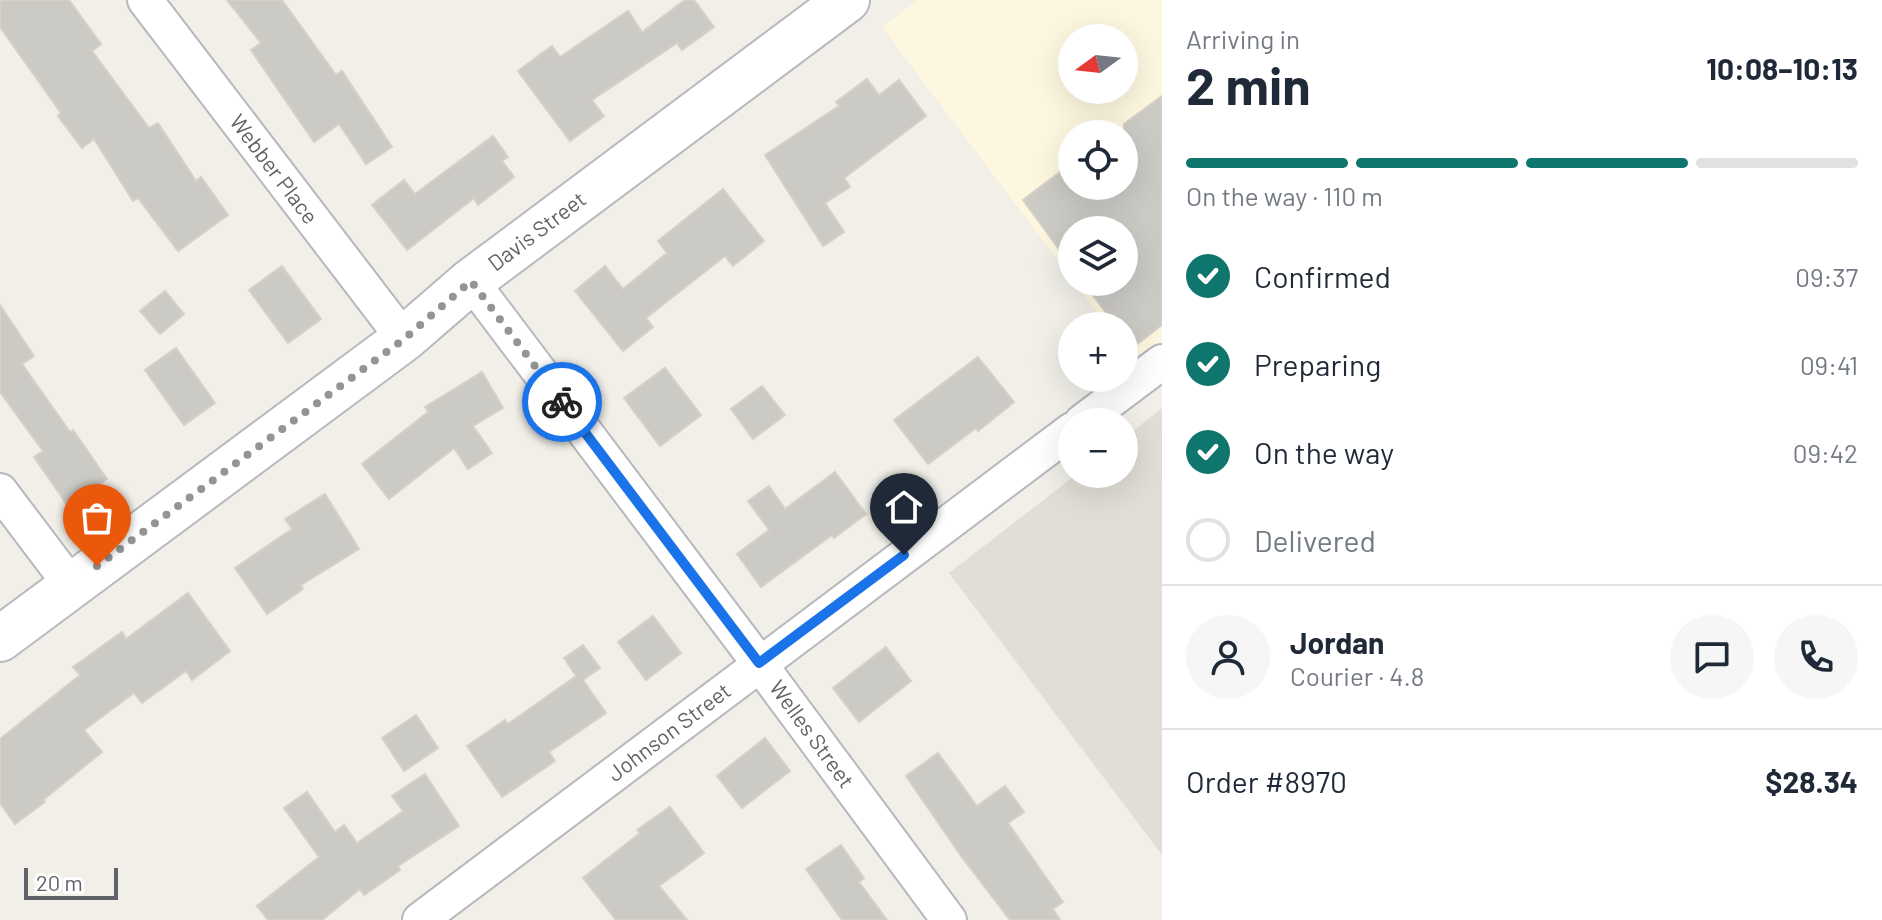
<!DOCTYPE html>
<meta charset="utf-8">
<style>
body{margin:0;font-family:Barlow,sans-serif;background:#f6f6f7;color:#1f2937;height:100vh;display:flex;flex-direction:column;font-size:30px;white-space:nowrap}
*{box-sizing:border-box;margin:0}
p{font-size:26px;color:#747a83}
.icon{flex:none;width:44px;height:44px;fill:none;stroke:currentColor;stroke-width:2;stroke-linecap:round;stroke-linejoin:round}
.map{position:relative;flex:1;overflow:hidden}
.side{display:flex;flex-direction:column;background:#fff;width:720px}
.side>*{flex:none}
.needle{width:52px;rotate:255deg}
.fabs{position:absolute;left:1058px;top:24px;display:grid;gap:16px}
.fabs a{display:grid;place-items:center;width:80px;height:80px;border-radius:50%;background:#fff;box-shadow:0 8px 32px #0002;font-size:40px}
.scale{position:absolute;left:24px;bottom:20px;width:94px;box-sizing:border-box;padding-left:8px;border:4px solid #5f6368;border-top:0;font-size:22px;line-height:28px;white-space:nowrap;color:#5f6368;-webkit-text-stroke:6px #fff;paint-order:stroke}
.pin{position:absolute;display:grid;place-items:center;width:68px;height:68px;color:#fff;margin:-82px -34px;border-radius:50% 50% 50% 0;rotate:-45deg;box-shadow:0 0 8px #0007}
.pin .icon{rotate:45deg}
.courier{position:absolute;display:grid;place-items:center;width:80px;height:80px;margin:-40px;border:6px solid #1a73e8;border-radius:50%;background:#fff;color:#222;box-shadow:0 2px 10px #0007}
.head em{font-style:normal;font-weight:700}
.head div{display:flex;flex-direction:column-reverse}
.head{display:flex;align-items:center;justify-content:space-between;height:136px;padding:0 24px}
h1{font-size:52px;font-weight:700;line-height:60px}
.bar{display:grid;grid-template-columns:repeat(4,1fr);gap:12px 8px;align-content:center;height:96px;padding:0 24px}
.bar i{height:10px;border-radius:6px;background:#e0e1e3}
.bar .on{background:#0f766e}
.bar p{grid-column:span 4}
.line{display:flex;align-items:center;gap:20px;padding:0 24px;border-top:2px solid #e0e1e3}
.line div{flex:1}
.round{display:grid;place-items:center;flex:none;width:84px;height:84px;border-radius:42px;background:#f6f6f7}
ol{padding:0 24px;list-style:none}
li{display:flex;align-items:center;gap:24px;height:88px}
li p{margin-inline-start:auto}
li .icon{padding:8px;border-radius:50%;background:#0f766e;color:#fff;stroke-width:4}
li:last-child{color:#747a83}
li i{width:44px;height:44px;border:4px solid #e0e1e3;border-radius:50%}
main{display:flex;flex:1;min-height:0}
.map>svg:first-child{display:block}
.commercial{fill:#fef7e0;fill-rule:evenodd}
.education{fill:#e1ded6}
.building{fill:#cccac5;stroke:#d6d1c6;stroke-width:2}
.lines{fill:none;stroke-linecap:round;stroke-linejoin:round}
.street-casing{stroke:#b5b8bc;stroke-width:38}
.secondary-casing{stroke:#b6babf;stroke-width:48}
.street{stroke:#fff;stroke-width:34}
.secondary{stroke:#fff;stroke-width:44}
.done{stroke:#929495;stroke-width:8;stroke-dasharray:0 14.4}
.route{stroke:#1a73e8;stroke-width:10}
.labels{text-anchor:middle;stroke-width:6;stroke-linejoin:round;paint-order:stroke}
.street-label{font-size:22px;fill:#5f6368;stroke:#fff}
</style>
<main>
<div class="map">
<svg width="1162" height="920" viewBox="0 0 1162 920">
<rect width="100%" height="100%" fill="#f1efe8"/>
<!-- commercial -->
<path class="commercial" d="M 917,0 L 1162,0 L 1162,341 L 1134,362 L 1124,348 L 1124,326 L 1107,326 L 1074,282 L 1124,282 L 1124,230 L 1072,230 L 1072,279 L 882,27 ZM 1072,38 L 1124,38 L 1124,90 L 1072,90 ZM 1072,134 L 1124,134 L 1124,186 L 1072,186 Z"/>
<!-- education -->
<path class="education" d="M 1162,408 L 1162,855 L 949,573 L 1077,474 L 1124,474 L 1124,438 Z"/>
<!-- building -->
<g class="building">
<path d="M 0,0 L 69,0 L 101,44 L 92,51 L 149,128 L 158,123 L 196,181 L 201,177 L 228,215 L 178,251 L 138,198 L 133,201 L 94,139 L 82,148 L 58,116 L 61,113 L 0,27 Z"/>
<path d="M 227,0 L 282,0 L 336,75 L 342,71 L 392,147 L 366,164 L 339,124 L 314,142 L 251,50 L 261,43 Z"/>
<path d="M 685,0 L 694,0 L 714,27 L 682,50 L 677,43 L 592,100 L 604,116 L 570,141 L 518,71 L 552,46 L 560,57 L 628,11 L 642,32 Z"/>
<path d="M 867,79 L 879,95 L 899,80 L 926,116 L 844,178 L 850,187 L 825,203 L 844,232 L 823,246 L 765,155 L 839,106 L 836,102 Z"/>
<path d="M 1162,96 L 1162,325 L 1132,348 L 1124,337 L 1124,326 L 1116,326 L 1083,282 L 1124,282 L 1124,230 L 1072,230 L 1072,267 L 1023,200 L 1072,163 L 1072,186 L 1124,186 L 1124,124 Z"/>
<path d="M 493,136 L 508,157 L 502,161 L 514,177 L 478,205 L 474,198 L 407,250 L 372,205 L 404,180 L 415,194 Z"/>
<path d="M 723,189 L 764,241 L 733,266 L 725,256 L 646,318 L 653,327 L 623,351 L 575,291 L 605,266 L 623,289 L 667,253 L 658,241 Z"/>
<path d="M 282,266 L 321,319 L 288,343 L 249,290 Z"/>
<path d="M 165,291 L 184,314 L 160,334 L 140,311 Z"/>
<path d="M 0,305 L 34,356 L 22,364 L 70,432 L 73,430 L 107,479 L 68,506 L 34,457 L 43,451 L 0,392 Z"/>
<path d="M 176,348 L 215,403 L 184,425 L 145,370 Z"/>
<path d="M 978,357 L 1014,402 L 978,431 L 976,428 L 928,464 L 894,420 Z"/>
<path d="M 665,368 L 701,415 L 660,446 L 624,398 Z"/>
<path d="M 482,372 L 503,408 L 473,426 L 492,453 L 468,469 L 454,448 L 389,499 L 362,464 L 428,412 L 425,407 Z"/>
<path d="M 762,386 L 785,415 L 753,439 L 731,409 Z"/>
<path d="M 835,472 L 866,514 L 834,538 L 832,535 L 761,587 L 737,554 L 769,530 L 748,501 L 769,486 L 785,509 Z"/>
<path d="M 325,494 L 359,549 L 301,585 L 303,589 L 267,614 L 235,568 L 292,529 L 285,519 Z"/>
<path d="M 188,593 L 230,651 L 192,680 L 186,671 L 142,703 L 134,693 L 84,730 L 102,752 L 43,800 L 45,802 L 15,824 L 0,803 L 0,739 L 80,675 L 73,667 L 122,632 L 126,639 Z"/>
<path d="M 653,616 L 681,653 L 646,680 L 618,642 Z"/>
<path d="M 583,645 L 600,668 L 583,680 L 606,713 L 549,752 L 555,761 L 502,797 L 467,746 L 505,720 L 508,724 L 576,676 L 564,658 Z"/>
<path d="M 886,647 L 911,681 L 859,722 L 833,688 Z"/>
<path d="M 416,715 L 438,748 L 404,771 L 382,738 Z"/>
<path d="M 765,738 L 790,771 L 742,808 L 717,776 Z"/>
<path d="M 938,753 L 977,806 L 1005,786 L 1024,812 L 1008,823 L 1063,902 L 1053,909 L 1060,920 L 1010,920 L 961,856 L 906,776 Z"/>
<path d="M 425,774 L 459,826 L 398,866 L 400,870 L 364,895 L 360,889 L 322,920 L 268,920 L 257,906 L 319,857 L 284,808 L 307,792 L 335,832 L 344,825 L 357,843 L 403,811 L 392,796 Z"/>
<path d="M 670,807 L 704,853 L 659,886 L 687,920 L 616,920 L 583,878 L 640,833 L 637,830 Z"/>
<path d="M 841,845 L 864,878 L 859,882 L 887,920 L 842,920 L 806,869 Z"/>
</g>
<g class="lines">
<defs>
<g id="street">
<path d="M 145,0 L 404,339"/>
<path d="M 471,281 L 744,643 L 949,920"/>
<path d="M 1082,422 L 1162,362"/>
<path d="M 0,491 L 71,585"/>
<path d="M 420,920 L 1072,430"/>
</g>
<path id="secondary" d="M 0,639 L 404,339 L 471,281 L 847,0"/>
</defs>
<!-- street casing -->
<use href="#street" class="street-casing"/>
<!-- secondary casing -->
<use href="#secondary" class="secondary-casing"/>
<!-- street -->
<use href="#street" class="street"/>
<!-- secondary -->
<use href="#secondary" class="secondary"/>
</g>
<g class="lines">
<!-- done -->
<path class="done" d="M 97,566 L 404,339 L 471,281 L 562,402"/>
<!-- route -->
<path class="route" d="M 562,402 L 759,663 L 904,555"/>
</g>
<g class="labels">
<!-- street labels -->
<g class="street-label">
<text transform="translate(274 169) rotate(53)" y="8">Webber Place</text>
<text transform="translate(537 231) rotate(-37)" y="8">Davis Street</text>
<text transform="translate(669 732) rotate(-37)" y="8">Johnson Street</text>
<text transform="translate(812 734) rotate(54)" y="8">Welles Street</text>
</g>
</g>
</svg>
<div class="fabs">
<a><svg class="needle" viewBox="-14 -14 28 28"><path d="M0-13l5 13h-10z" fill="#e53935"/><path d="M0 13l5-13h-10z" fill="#747a83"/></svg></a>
<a><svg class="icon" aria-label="locate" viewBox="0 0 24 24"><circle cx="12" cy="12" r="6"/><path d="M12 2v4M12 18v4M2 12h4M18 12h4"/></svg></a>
<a><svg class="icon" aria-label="layers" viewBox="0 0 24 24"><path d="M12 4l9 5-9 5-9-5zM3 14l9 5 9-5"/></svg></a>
<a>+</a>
<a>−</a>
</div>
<div class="scale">20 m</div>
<div class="pin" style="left:97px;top:566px;background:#ea580c"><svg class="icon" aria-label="bag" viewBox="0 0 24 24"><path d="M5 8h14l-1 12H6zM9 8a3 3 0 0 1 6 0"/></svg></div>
<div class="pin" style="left:904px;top:555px;background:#1f2937"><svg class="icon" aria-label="home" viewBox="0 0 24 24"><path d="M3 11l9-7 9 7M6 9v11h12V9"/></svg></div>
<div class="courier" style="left:562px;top:402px"><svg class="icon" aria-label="bike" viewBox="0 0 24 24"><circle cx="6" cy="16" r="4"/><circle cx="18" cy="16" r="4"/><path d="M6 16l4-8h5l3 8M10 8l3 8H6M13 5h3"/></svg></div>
</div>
<section class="side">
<div class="head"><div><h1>2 min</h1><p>Arriving in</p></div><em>10:08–10:13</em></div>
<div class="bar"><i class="on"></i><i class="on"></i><i class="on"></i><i></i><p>On the way · 110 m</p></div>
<ol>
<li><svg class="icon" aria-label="check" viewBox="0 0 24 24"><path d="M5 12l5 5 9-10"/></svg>Confirmed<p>09:37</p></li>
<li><svg class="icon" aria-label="check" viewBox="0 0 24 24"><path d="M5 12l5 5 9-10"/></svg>Preparing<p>09:41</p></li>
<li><svg class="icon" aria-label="check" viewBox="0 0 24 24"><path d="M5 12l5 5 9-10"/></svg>On the way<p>09:42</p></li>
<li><i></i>Delivered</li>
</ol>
<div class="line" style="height:144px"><a class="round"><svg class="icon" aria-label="person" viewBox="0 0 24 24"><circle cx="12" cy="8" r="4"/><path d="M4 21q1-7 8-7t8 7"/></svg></a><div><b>Jordan</b><p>Courier · 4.8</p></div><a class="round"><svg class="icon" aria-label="chat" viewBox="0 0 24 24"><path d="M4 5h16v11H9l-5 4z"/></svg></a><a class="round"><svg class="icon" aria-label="phone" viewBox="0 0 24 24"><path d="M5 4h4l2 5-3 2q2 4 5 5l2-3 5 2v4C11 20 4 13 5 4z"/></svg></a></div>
<div class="line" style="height:104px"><div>Order #8970</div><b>$28.34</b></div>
</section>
</main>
